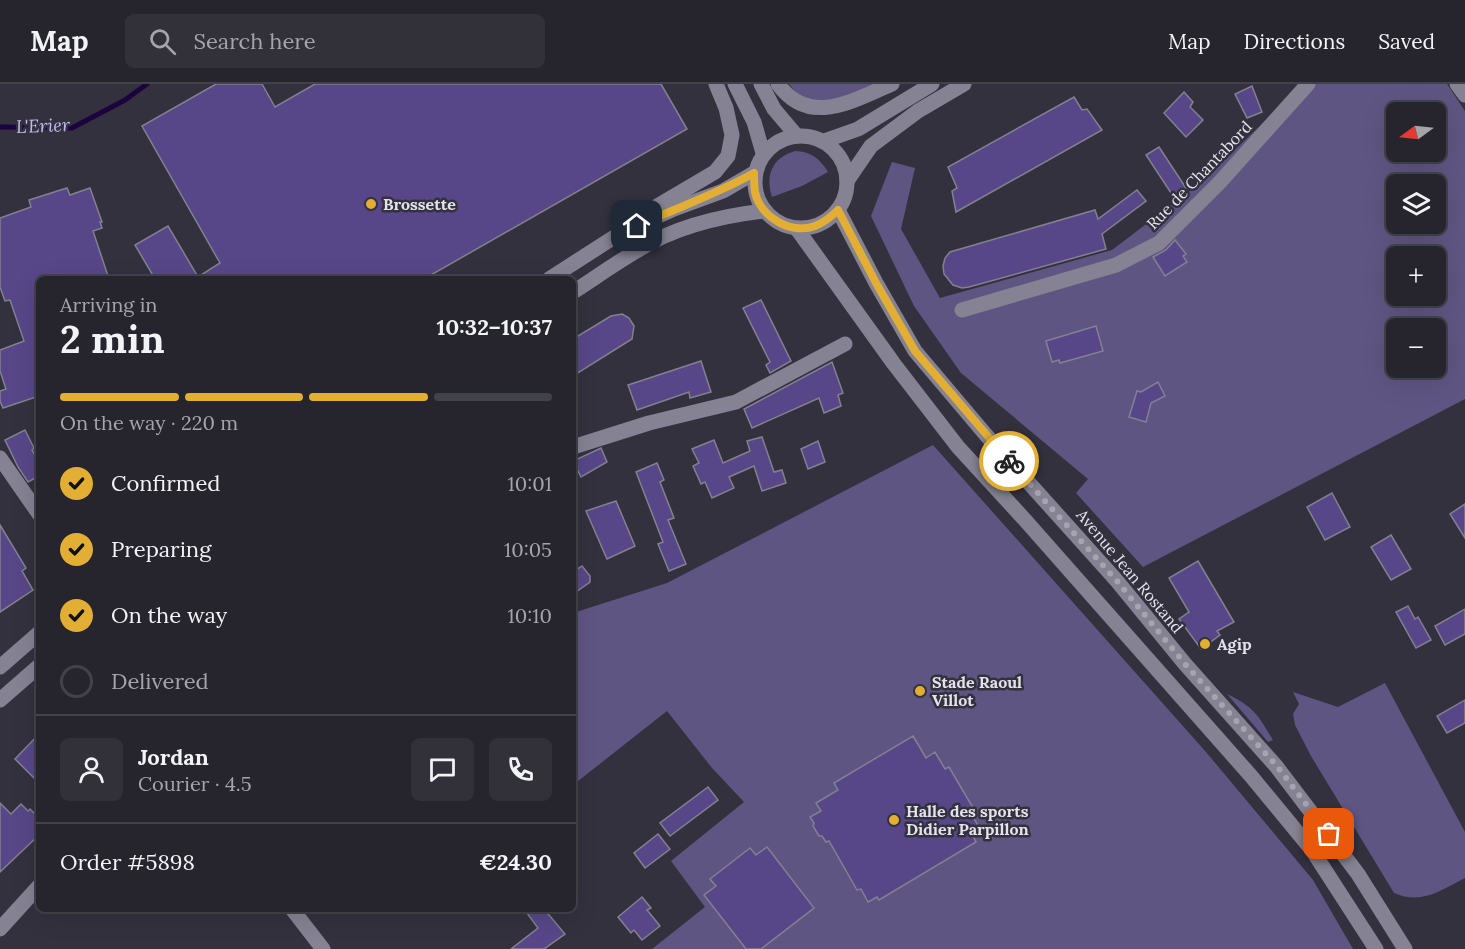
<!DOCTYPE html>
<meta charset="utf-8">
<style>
body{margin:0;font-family:Lora,serif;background:#32313a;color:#f1f3f6;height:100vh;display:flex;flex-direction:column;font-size:22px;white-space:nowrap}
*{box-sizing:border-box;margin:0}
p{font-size:20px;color:#a4a5aa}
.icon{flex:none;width:33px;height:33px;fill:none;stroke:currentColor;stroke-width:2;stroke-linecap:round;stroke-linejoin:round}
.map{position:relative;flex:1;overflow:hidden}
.panel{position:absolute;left:36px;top:192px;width:540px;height:636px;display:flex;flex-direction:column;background:#26252e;border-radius:9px;box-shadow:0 6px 24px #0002,0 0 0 2px #42424a}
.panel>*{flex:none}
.needle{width:39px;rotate:255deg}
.buttons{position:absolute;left:1386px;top:18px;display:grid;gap:12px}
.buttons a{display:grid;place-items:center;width:60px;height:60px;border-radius:9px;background:#26252e;box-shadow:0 6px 24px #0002,0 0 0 2px #42424a;font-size:30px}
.pin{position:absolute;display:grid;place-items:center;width:51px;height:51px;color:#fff;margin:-26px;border-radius:12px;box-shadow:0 3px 9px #0006}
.courier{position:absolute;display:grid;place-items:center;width:60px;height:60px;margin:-30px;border:4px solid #e2ae34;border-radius:50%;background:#fff;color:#222;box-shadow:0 2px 8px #0007}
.overview em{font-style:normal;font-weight:800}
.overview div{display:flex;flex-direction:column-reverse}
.overview{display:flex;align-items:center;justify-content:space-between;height:102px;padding:0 24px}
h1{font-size:39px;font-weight:800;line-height:45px}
.bar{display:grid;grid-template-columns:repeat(4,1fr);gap:9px 6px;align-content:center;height:72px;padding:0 24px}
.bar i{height:8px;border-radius:4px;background:#42424a}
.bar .current{background:#e2ae34}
.bar p{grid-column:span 4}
.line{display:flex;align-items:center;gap:15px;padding:0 24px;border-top:2px solid #42424a}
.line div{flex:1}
.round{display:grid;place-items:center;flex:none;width:63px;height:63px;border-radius:9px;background:#32313a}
ol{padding:0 24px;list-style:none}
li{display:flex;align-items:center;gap:18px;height:66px}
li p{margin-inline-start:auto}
li .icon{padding:6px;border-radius:50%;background:#e2ae34;color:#111;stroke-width:4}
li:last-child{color:#a4a5aa}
li i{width:33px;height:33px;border:3px solid #42424a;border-radius:50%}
header{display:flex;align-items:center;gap:36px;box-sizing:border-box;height:84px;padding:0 30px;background:#26252e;border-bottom:2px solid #42424a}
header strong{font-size:28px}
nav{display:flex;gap:33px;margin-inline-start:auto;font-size:21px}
.search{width:420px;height:54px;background:#32313a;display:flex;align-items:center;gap:15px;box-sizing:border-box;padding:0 21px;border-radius:9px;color:#a4a5aa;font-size:22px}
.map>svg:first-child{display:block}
.green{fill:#5f5583;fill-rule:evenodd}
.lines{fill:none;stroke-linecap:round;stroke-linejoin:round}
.stream{stroke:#1c0340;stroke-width:5}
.building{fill:#584788;stroke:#838090;stroke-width:1.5}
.street{stroke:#858293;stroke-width:15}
.secondary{stroke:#858293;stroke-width:15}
.done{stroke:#a6a4ae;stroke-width:6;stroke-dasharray:0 10.8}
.route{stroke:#e2ae34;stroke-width:8}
.poi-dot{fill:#e2ae34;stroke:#33313e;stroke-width:2}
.labels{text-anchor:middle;stroke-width:5;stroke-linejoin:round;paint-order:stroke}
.street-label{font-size:16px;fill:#e4e2eb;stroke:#33313e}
.poi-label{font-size:16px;font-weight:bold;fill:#e4e2eb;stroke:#33313e;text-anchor:start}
.water-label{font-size:18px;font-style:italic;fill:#c4b8f2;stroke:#33313e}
</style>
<header>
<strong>Map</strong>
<div class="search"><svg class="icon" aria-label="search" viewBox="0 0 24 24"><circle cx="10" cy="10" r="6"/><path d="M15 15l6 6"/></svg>Search here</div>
<nav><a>Map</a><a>Directions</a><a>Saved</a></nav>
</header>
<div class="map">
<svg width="1465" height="865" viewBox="0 0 1465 865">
<rect width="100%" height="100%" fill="#33313e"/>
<!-- green -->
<g class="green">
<path d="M 789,0 L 875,0 C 849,11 811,32 789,0 Z"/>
<path d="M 1309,0 L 1447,0 L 1465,27 L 1465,315 L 1143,483 L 1076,409 L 1088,395 L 961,289 L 914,222 L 871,132 L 892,78 L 915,84 L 901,145 L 940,214 L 1112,166 L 1199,100 L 1266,36 ZM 1396,28 L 1436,28 L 1436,68 L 1396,68 ZM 1396,100 L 1436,100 L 1436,140 L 1396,140 ZM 1396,172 L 1436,172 L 1436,212 L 1396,212 ZM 1396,244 L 1436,244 L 1436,284 L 1396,284 Z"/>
<path d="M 795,67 C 812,68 819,74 828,88 L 802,102 L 772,113 C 765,91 772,74 795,67 Z"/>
<path d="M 933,361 L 1206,668 L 1313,796 L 1353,865 L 652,865 L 705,823 L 671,777 L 744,718 L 712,684 L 667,627 L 573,701 L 573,529 L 667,499 Z"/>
<path d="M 1385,599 L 1465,748 L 1465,794 C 1440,807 1421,821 1394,809 L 1311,672 L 1295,641 L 1293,630 L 1299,620 L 1293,608 L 1338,623 Z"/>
<path d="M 1227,610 C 1254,623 1258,631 1273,656 L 1268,658 Z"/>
</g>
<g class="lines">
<!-- stream -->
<path class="stream" d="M 0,43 L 72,44 L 125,16 L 147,0"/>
</g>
<!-- building -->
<g class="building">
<path d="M 216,0 L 262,0 L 275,23 L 315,0 L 661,0 L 687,45 L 424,195 L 155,195 L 135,161 L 168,142 L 198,193 L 220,179 L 142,42 Z"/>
<path d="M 1252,2 L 1262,28 L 1247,34 L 1235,10 Z"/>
<path d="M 1184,8 L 1193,18 L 1190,23 L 1203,36 L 1186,53 L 1164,29 Z"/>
<path d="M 1074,13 L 1082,26 L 1087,25 L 1102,46 L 956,128 L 952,107 L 957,104 L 948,83 Z"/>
<path d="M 1159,63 L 1186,104 L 1173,112 L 1146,71 Z"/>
<path d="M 67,104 L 70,111 L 90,104 L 102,138 L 100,138 L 102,144 L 93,147 L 109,195 L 39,195 L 39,312 L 3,324 L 0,317 L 0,307 L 6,305 L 0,287 L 0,266 L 24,257 L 10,216 L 5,217 L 0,203 L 0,134 L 31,123 L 29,116 Z"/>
<path d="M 1137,106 L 1146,117 L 1102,150 L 1106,165 L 969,203 L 962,204 L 953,201 L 944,190 L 943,182 L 945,174 L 950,168 L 1095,126 L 1098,135 Z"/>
<path d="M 1175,156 L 1186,170 L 1183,172 L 1187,178 L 1165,192 L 1153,173 L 1166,166 Z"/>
<path d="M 761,216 L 791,277 L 770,289 L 766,281 L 770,278 L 743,224 Z"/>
<path d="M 622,230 L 629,234 L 634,242 L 632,255 L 573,292 L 573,255 L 611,232 Z"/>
<path d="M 1096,242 L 1103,267 L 1060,279 L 1059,276 L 1052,278 L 1046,257 Z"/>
<path d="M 701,277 L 711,308 L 690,314 L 689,308 L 637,326 L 628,301 Z"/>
<path d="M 832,278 L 843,309 L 838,311 L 841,322 L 824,329 L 819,314 L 752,344 L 744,325 Z"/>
<path d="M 1158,298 L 1165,312 L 1151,319 L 1146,338 L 1129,333 L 1137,307 L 1141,308 Z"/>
<path d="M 25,346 L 34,364 L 32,366 L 39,378 L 39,392 L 28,398 L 18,383 L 5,356 Z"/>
<path d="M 762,353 L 774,388 L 782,386 L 786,399 L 762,407 L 754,382 L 729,393 L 734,404 L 712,414 L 705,398 L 701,400 L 693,382 L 699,379 L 692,365 L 714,356 L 723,379 L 750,367 L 747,357 Z"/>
<path d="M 818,357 L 825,378 L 808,385 L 801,365 Z"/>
<path d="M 601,364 L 607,378 L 581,393 L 573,377 Z"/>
<path d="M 657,379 L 664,396 L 660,398 L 674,434 L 668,436 L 686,480 L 669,487 L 658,460 L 663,458 L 636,388 Z"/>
<path d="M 1332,409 L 1350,443 L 1325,456 L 1307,423 Z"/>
<path d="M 616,417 L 635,462 L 607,475 L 586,427 Z"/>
<path d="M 1465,420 L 1465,454 L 1450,430 Z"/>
<path d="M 0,441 L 26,484 L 22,487 L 33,506 L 0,528 Z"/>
<path d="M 1391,451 L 1411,485 L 1391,496 L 1371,463 Z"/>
<path d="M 1198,477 L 1234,538 L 1217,547 L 1220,551 L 1201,565 L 1179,535 L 1189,528 L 1169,494 Z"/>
<path d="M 582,482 L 590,492 L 590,498 L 573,510 L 573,488 Z"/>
<path d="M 1408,522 L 1415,535 L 1418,533 L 1431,556 L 1416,564 L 1396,528 Z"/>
<path d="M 1465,525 L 1465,550 L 1445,561 L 1435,542 Z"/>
<path d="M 1465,616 L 1465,639 L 1447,649 L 1437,632 Z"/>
<path d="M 39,650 L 39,699 L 15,675 Z"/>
<path d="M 913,652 L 926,674 L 935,668 L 945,685 L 949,683 L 976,729 L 972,731 L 981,747 L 973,752 L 976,758 L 879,816 L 877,813 L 868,818 L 861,805 L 857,806 L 829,757 L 826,758 L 822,752 L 819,752 L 813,742 L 814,739 L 810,733 L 821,727 L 816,719 L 838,706 L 834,699 Z"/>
<path d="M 708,703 L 718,716 L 670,752 L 660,739 Z"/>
<path d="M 0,719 L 11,730 L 21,720 L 28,727 L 30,725 L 39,734 L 39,751 L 0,788 Z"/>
<path d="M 658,750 L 670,765 L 645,784 L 634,769 Z"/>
<path d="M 767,763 L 814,824 L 761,865 L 746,865 L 704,811 L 716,802 L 710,795 L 750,764 L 756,771 Z"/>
<path d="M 642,813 L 651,824 L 647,826 L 660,842 L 642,856 L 634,846 L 631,849 L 618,833 Z"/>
<path d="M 524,825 L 544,825 L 565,850 L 544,865 L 511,865 L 538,844 Z"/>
</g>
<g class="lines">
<!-- street -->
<g class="street">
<path d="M 778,0 C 810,44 853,16 892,0"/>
<path d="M 1457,0 L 1465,11"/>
<path d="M 626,144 L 642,131 L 715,88 L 728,72 L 732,51 L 726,24 L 716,0"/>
<path d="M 962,226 L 1116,181 L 1159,159 L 1220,98 L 1308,0"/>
<path d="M 573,363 L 649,339 L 736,318 L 845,260"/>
<path d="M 0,374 L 39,430"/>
<path d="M 292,825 L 323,865"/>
<path d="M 0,845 L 39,802"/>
</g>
<!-- secondary -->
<g class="secondary">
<path d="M 735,0 L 754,38 L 763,69"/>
<path d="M 761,0 L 774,25 L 796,51"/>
<circle cx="801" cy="98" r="46"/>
<path d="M 824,57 L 858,45 L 932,0"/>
<path d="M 847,97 L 871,62 L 918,27 L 964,0"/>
<path d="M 838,126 L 876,199 L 915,267 L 986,351 L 1117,497 L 1185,580 L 1276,682 L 1358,790 L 1405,865"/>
<path d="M 797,145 L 894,280 L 958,363 L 1025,436 L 1251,692 L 1312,766 L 1376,865"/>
<path d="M 549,195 L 619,150 L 674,125 L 723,107 L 754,89"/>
<path d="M 573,208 C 595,194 617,178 640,165 C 677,142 721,132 764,127"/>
<path d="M 0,583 L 39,549"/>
<path d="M 0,616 L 39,582"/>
</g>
</g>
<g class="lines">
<!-- done -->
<path class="done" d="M 1009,377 L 1117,497 L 1185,580 L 1276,681 L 1329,750"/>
<!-- route -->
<path class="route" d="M 637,142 C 676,124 717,110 754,89 C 754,95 754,102 755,108 C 760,133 791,151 815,142 C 825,138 831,133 838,126 L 876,199 L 915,267 L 1009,377"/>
</g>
<!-- markers -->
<g class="poi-dot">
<circle cx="371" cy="120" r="6"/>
<circle cx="1205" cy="560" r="6"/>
<circle cx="920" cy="607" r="6"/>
<circle cx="894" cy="736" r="6"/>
</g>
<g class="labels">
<!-- street labels -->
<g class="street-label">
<text transform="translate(1199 91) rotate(-46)" y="6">Rue de Chantabord</text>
<text transform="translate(1130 487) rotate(50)" y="6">Avenue Jean Rostand</text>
</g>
<!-- poi labels -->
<g class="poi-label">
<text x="383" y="126">Brossette</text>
<text x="1217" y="566">Agip</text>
<text x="932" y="604">Stade Raoul<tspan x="932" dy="18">Villot</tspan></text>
<text x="906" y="733">Halle des sports<tspan x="906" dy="18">Didier Parpillon</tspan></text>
</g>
<!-- water labels -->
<g class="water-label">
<text transform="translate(43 42) rotate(-2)" y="6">L'Erier</text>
</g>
</g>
</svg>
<div class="buttons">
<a><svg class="needle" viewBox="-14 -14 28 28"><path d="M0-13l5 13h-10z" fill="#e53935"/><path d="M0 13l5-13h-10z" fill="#a4a5aa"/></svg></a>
<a><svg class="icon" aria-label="layers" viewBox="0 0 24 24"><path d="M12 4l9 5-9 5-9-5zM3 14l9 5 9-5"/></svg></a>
<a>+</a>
<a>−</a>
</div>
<div class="pin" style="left:1329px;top:750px;background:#ea580c"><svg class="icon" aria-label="bag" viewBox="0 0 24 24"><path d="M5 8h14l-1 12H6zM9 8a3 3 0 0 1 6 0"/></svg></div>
<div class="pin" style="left:637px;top:142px;background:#1f2937"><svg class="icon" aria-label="home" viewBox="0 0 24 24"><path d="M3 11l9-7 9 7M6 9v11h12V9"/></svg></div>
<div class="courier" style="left:1009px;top:377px"><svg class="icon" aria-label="bike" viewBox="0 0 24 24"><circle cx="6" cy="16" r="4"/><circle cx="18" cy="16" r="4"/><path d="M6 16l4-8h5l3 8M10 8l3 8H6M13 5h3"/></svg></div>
<section class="panel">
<div class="overview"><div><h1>2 min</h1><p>Arriving in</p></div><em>10:32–10:37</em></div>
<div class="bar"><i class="current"></i><i class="current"></i><i class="current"></i><i></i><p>On the way · 220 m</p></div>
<ol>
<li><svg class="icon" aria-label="check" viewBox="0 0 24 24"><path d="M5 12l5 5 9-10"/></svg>Confirmed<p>10:01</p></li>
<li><svg class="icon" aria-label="check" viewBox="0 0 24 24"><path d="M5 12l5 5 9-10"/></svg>Preparing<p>10:05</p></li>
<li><svg class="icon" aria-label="check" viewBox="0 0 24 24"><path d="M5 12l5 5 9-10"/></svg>On the way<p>10:10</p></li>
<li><i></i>Delivered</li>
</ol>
<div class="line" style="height:108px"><a class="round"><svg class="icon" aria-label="person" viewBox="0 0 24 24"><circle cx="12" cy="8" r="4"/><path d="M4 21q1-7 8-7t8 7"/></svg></a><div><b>Jordan</b><p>Courier · 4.5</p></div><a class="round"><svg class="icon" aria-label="chat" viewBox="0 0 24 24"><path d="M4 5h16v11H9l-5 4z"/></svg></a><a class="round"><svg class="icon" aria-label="phone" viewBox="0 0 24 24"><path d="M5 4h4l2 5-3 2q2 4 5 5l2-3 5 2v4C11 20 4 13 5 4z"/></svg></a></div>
<div class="line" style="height:78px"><div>Order #5898</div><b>€24.30</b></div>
</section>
</div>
